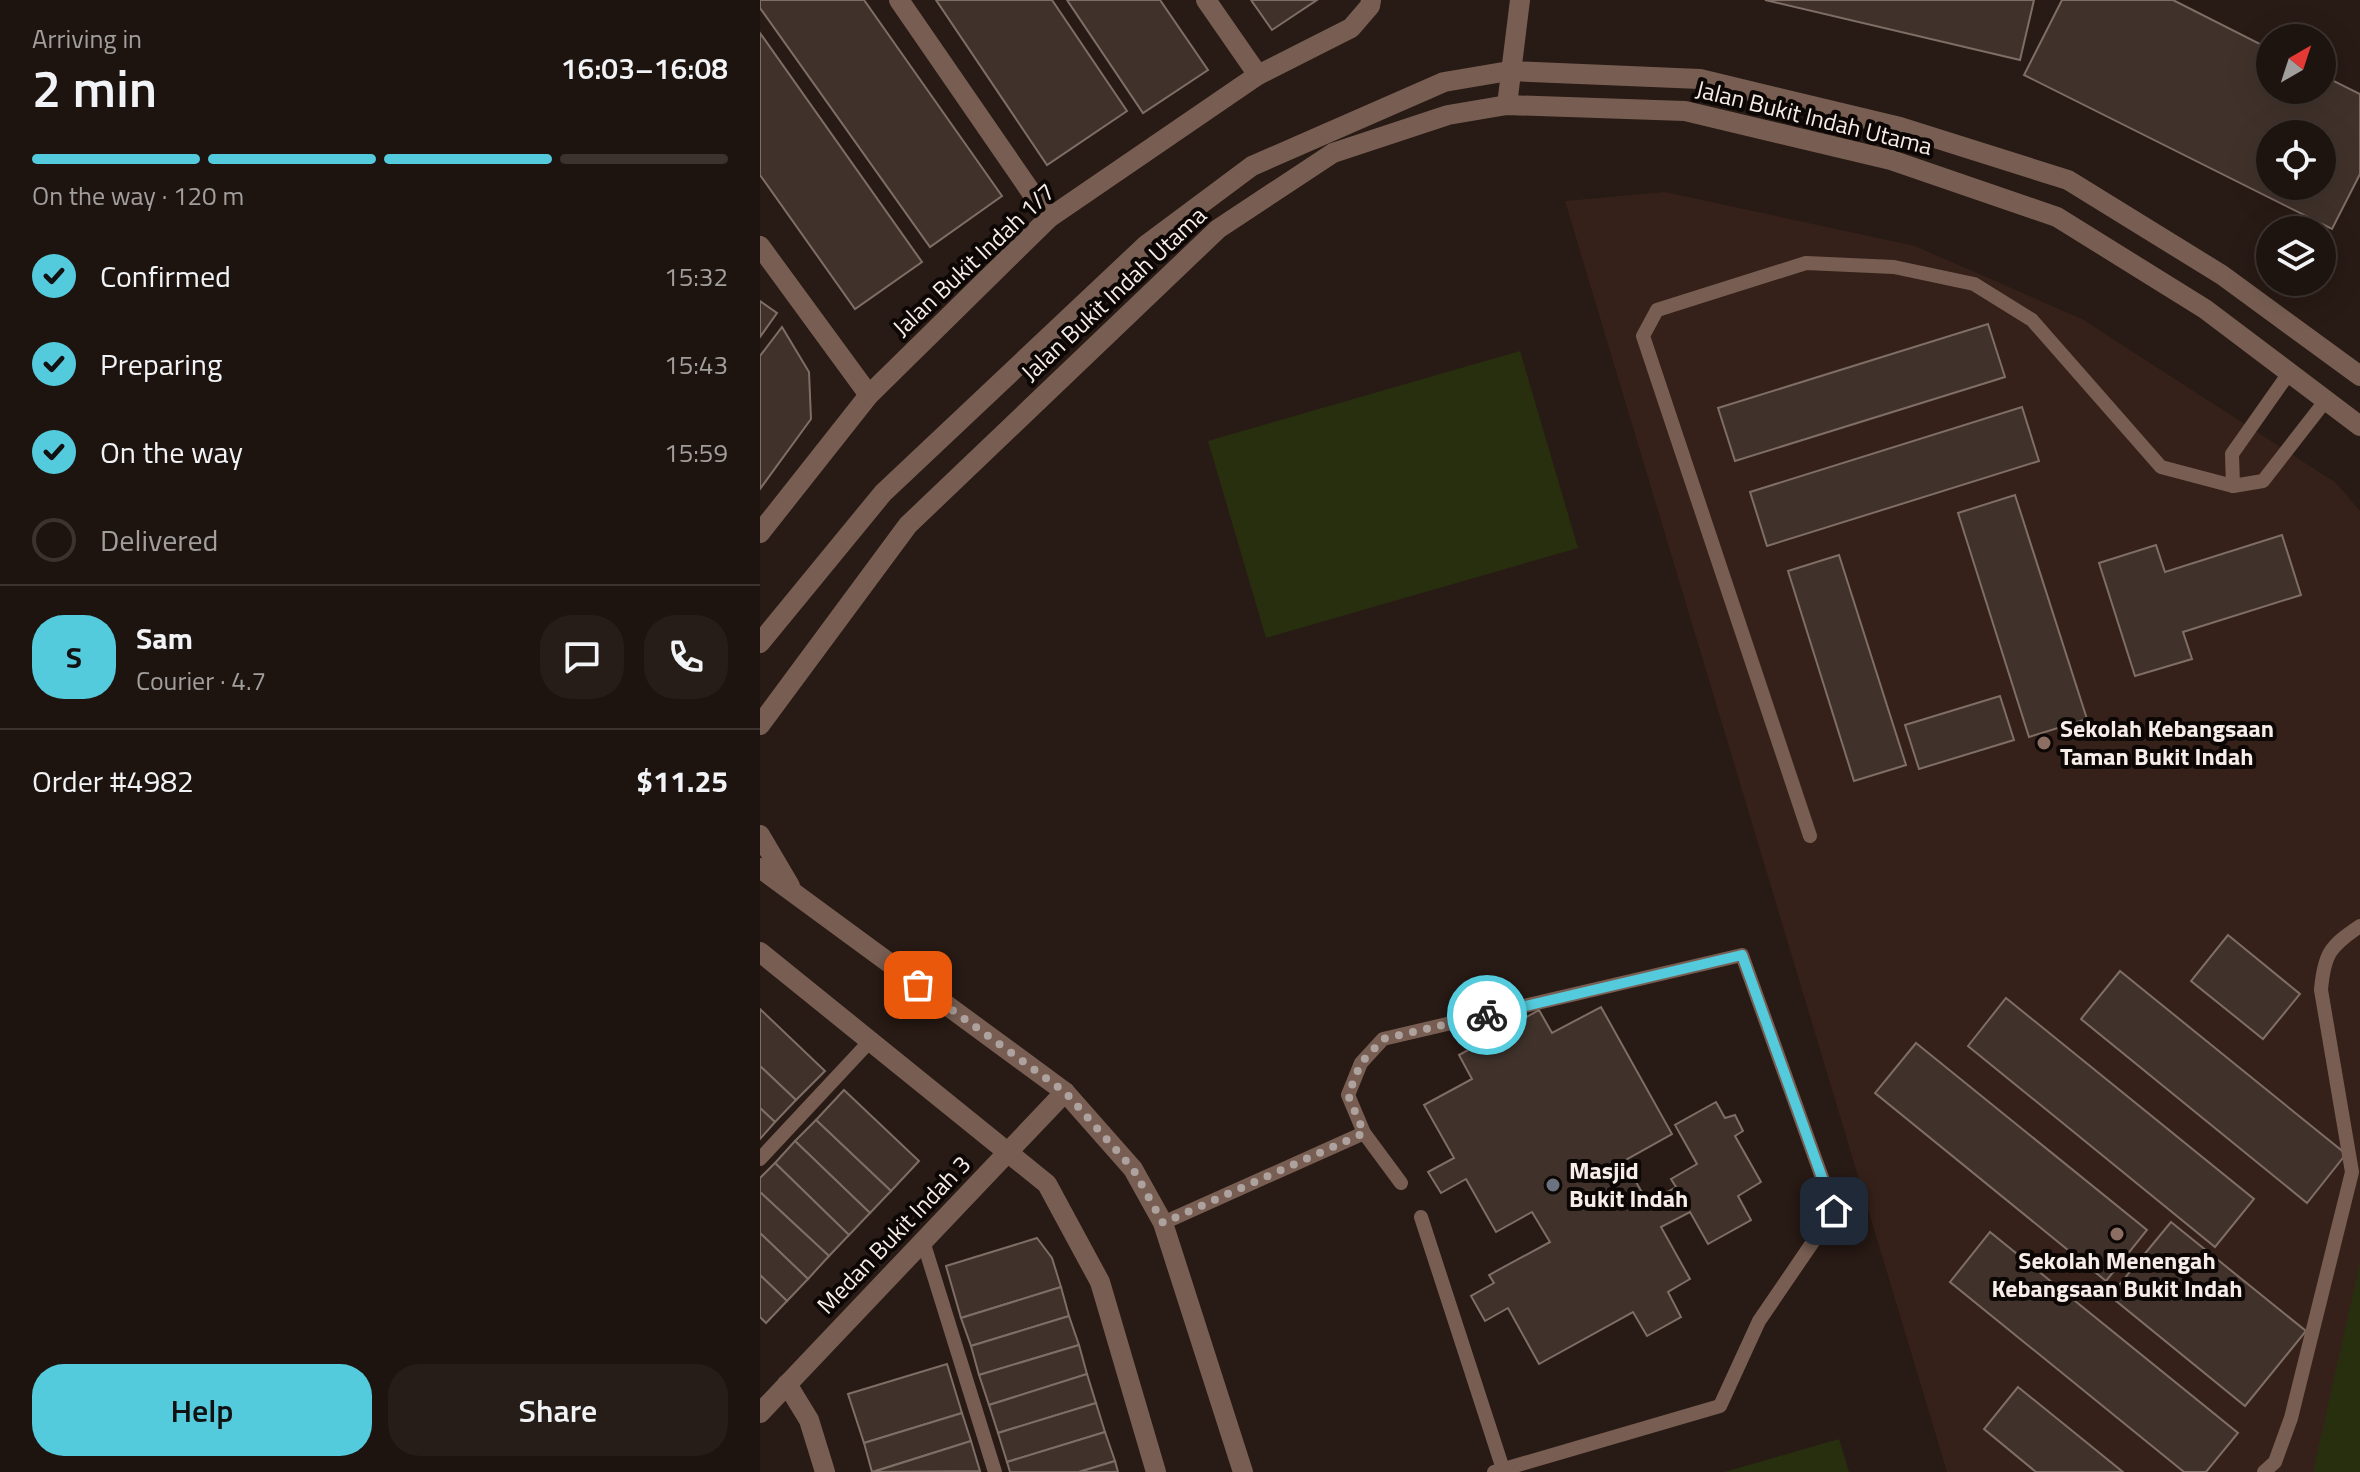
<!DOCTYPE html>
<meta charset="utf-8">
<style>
body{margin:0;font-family:"Titillium Web",sans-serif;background:#261d18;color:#f1f3f6;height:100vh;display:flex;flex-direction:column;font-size:30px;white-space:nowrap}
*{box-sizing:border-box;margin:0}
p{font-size:26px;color:#a19e9e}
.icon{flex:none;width:44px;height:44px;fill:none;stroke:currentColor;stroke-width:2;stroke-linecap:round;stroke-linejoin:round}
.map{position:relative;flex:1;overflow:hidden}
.panel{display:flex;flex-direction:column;background:#1e140f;width:760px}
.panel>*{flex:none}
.needle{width:52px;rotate:39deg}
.fabs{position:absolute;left:1496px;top:24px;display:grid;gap:16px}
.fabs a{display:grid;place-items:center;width:80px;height:80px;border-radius:50%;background:#1e140f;box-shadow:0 8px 32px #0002,0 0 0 2px #3c332f;font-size:40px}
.pin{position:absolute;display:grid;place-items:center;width:68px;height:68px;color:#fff;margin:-34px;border-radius:16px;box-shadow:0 4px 12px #0006}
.courier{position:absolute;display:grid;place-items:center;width:80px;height:80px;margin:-40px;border:6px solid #54cadd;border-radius:50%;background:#fff;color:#222;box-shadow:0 2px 10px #0007}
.head em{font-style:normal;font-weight:600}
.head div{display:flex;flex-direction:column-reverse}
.head{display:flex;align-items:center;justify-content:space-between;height:136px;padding:0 32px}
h1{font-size:52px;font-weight:600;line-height:60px}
.bar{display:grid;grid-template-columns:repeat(4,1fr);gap:12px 8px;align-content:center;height:96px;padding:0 32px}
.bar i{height:10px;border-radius:6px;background:#3c332f}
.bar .active{background:#54cadd}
.bar p{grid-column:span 4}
.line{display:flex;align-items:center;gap:20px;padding:0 32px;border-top:2px solid #3c332f}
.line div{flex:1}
.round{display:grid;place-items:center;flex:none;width:84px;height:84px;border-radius:32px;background:#261d18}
ol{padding:0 32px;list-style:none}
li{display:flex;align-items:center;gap:24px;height:88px}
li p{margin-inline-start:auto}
li .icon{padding:8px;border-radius:50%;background:#54cadd;color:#111;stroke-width:4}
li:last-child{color:#a19e9e}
li i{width:44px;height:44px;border:4px solid #3c332f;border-radius:50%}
.cta{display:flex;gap:16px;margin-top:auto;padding:16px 32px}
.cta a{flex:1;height:92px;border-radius:32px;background:#54cadd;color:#111;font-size:32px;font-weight:600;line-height:92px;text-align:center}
.cta a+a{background:#261d18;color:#f1f3f6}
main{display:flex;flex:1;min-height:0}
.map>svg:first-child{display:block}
.built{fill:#352119}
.green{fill:#282f0f}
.building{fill:#40322b;stroke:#7e6e66;stroke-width:2;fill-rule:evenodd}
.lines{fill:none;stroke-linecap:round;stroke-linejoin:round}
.service{stroke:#785e52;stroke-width:14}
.minor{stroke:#785e52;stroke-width:20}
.tertiary{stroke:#785e52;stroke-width:20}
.done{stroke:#aea29e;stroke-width:8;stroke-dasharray:0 14.4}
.route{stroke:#54cadd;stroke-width:10}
.education-dot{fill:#8d6e63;stroke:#0c0705;stroke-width:3}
.worship-dot{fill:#6b7280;stroke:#0c0705;stroke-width:3}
.labels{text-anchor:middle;stroke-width:8;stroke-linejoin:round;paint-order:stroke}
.street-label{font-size:24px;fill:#f6ece8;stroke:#0c0705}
.poi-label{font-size:24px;font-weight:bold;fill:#f6ece8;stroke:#0c0705;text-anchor:start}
</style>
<main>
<section class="panel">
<div class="head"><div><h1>2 min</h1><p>Arriving in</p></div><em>16:03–16:08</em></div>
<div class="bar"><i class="active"></i><i class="active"></i><i class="active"></i><i></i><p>On the way · 120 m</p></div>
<ol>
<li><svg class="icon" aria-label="check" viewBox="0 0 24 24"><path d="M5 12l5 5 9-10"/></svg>Confirmed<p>15:32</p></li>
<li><svg class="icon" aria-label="check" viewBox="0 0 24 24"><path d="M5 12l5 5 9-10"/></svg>Preparing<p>15:43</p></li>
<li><svg class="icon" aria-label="check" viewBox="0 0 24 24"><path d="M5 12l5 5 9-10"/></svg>On the way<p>15:59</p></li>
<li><i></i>Delivered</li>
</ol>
<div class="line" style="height:144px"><b class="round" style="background:#54cadd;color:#111">S</b><div><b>Sam</b><p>Courier · 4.7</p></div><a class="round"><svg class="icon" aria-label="chat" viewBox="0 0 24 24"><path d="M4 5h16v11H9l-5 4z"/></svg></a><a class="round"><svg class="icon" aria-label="phone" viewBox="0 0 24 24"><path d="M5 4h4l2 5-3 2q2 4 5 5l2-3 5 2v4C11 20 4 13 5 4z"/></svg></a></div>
<div class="line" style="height:104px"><div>Order #4982</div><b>$11.25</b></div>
<div class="cta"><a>Help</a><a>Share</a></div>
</section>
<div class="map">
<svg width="1600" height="1472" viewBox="0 0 1600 1472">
<rect width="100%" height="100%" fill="#281a14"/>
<!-- built -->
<path class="built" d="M 905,192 L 1155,246 L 1322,319 L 1576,483 L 1600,511 L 1600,1472 L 1187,1472 L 805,201 Z"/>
<!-- green -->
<g class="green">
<path d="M 760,351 L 818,548 L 506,638 L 448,441 Z"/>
<path d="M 1600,1262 L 1600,1472 L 1553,1472 Z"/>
<path d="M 1079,1439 L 1089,1472 L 964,1472 Z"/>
</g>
<!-- building -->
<g class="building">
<path d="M 0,0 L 104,0 L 242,196 L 170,247 L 0,8 Z"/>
<path d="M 176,0 L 292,0 L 367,111 L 287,165 Z"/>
<path d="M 307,0 L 400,0 L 448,70 L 383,113 Z"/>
<path d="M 491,0 L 557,0 L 512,30 Z"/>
<path d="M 1005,0 L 1274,0 L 1260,60 Z"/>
<path d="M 1302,0 L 1413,0 L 1510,49 L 1510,90 L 1562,90 L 1562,75 L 1600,94 L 1600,174 L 1572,229 L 1264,75 ZM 1510,134 L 1562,134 L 1562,186 L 1510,186 Z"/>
<path d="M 0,33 L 162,262 L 95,309 L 0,175 Z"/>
<path d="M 0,301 L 17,313 L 0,337 Z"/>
<path d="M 1228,324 L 1245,377 L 975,461 L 958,408 Z"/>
<path d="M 22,327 L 49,372 L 51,419 L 0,489 L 0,356 Z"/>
<path d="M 1262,407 L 1279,461 L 1007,546 L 990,492 Z"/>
<path d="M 1255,495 L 1327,719 L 1269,737 L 1198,513 Z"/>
<path d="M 1522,535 L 1541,595 L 1423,632 L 1432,659 L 1375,676 L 1339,563 L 1396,545 L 1405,572 Z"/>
<path d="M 1079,555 L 1146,765 L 1094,781 L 1028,571 Z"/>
<path d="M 1240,696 L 1254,740 L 1159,769 L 1145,725 Z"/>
<path d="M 1468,935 L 1540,994 L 1503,1039 L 1431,981 Z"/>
<path d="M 1360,971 L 1586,1154 L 1547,1203 L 1321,1019 Z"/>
<path d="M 1246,998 L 1494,1199 L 1455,1247 L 1208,1046 Z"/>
<path d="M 841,1007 L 912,1134 L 864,1161 L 888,1203 L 916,1187 L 911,1179 L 937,1164 L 915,1125 L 956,1102 L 965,1118 L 975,1115 L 983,1131 L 975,1136 L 1001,1182 L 978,1196 L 991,1220 L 948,1244 L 930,1212 L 901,1227 L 930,1279 L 908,1292 L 921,1317 L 887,1336 L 873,1312 L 779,1364 L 748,1308 L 725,1321 L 711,1296 L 734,1283 L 729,1275 L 790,1242 L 772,1212 L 736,1232 L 706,1179 L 681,1193 L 668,1172 L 694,1158 L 664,1105 L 712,1079 L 699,1055 L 723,1042 L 719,1036 L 752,1017 L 756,1023 L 779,1010 L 792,1033 Z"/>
<path d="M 0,1009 L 65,1071 L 36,1100 L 0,1066 Z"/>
<path d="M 1156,1043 L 1387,1230 L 1346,1281 L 1115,1093 Z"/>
<path d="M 0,1066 L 36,1100 L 15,1122 L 0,1108 Z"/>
<path d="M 84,1090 L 159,1161 L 131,1191 L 56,1120 Z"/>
<path d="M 0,1108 L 15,1122 L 0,1139 Z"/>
<path d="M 56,1120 L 131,1191 L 110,1213 L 35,1141 Z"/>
<path d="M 35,1141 L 110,1213 L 89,1235 L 15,1163 Z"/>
<path d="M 15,1163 L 89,1235 L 69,1256 L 0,1192 L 0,1178 Z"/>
<path d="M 0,1192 L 69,1256 L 48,1279 L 0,1233 Z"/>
<path d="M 1411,1222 L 1546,1331 L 1485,1406 L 1350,1296 Z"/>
<path d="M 1230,1232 L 1478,1433 L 1446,1472 L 1424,1472 L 1190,1282 Z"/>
<path d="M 0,1233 L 48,1279 L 27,1301 L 0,1275 Z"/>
<path d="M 277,1238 L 292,1258 L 301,1287 L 201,1318 L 186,1266 Z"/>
<path d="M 0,1275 L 27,1301 L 6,1323 L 0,1317 Z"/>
<path d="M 301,1287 L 309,1316 L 211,1346 L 201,1318 Z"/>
<path d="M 309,1316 L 319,1345 L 219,1375 L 211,1346 Z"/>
<path d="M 319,1345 L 327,1374 L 229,1405 L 219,1375 Z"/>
<path d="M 187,1364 L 202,1413 L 104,1443 L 88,1394 Z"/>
<path d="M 327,1374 L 336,1403 L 238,1433 L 229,1405 Z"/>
<path d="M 1258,1387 L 1363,1472 L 1276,1472 L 1224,1429 Z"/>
<path d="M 336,1403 L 345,1432 L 247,1462 L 238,1433 Z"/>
<path d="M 202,1413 L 211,1441 L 112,1472 L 104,1443 Z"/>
<path d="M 345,1432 L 355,1461 L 319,1472 L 250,1472 L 247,1462 Z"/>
<path d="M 211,1441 L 220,1471 L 113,1472 Z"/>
<path d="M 355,1461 L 358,1472 L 319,1472 Z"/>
</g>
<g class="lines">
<!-- service -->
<g class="service">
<path d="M 1473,486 L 1472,454 L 1529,373"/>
<path d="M 1050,836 L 883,336 L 897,310 L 1046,263 L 1134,267 L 1214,284 L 1272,320 L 1401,467 L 1473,486 L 1503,481 L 1566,400"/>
<path d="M 0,1159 L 112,1039"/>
<path d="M 641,1183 L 604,1133 L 588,1095 L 601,1063 L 623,1039 L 982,955 L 1074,1211 L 999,1321 L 960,1406 L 734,1472"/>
<path d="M 661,1217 L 743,1469"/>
<path d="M 403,1223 L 604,1133"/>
<path d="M 163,1241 L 235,1472"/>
<path d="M 1504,1472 L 1515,1462 L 1531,1418 L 1592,1172 L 1561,990 C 1564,954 1570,946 1600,926"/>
</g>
<!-- minor -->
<g class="minor">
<path d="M 139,0 L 289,218"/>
<path d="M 446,0 L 498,75"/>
<path d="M 0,246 L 109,395"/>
<path d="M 0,533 L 109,395 L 289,218 L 498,75 L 591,28 L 610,6 L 611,0"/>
<path d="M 0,952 L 287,1184 L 340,1282 L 396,1472"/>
<path d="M 27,1384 L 49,1420 L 65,1472"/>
<path d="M 0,1413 L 305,1092"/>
</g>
<!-- tertiary -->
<g class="tertiary">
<path d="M 747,105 L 760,0"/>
<path d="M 0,643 L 123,493 L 386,245 L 492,166 L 684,82 L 749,71 L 940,79 L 1140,127 L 1308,180 L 1462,275 L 1600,376"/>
<path d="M 0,725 L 148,525 L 458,229 L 573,153 L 688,115 L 747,105 L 925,111 L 1131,160 L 1297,217 L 1445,309 L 1600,426"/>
<path d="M 0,835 L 30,886"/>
<path d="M 0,868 L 305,1092 L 373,1169 L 403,1223 L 483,1472"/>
</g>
</g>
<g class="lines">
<!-- done -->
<path class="done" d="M 158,985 L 305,1092 L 373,1169 L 403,1223 L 604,1133 L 588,1095 L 601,1063 L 623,1039 L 727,1015"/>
<!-- route -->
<path class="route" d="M 727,1015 L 982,955 L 1074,1211"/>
</g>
<!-- markers -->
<g class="education-dot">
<circle cx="1284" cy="743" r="8"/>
<circle cx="1357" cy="1234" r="8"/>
</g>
<circle class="worship-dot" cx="793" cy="1185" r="8"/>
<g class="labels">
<!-- street labels -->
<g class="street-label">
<text transform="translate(1054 118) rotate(14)" y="8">Jalan Bukit Indah Utama</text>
<text transform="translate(214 260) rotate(-43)" y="8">Jalan Bukit Indah 1/7</text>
<text transform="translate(354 294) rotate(-43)" y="8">Jalan Bukit Indah Utama</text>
<text transform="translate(134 1235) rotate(-46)" y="8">Medan Bukit Indah 3</text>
</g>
<!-- poi labels -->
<g class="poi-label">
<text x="1300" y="737">Sekolah Kebangsaan<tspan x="1300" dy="28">Taman Bukit Indah</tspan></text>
<text x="809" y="1179">Masjid<tspan x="809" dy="28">Bukit Indah</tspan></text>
<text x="1357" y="1269" text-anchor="middle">Sekolah Menengah<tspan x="1357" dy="28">Kebangsaan Bukit Indah</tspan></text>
</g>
</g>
</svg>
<div class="fabs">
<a><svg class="needle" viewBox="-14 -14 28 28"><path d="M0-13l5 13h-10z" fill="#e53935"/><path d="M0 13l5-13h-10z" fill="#a19e9e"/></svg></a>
<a><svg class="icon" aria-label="locate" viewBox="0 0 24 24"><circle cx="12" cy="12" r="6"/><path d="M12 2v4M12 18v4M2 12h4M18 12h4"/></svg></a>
<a><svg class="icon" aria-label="layers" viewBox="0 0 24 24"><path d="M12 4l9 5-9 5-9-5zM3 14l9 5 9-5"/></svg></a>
</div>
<div class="pin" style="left:158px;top:985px;background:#ea580c"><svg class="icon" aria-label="bag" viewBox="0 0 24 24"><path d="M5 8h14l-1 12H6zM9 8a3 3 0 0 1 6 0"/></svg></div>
<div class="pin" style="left:1074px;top:1211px;background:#1f2937"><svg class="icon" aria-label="home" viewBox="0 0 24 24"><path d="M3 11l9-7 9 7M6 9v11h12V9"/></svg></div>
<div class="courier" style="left:727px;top:1015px"><svg class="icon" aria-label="bike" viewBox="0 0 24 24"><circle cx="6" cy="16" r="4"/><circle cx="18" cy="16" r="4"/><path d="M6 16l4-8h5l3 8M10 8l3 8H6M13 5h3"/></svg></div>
</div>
</main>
